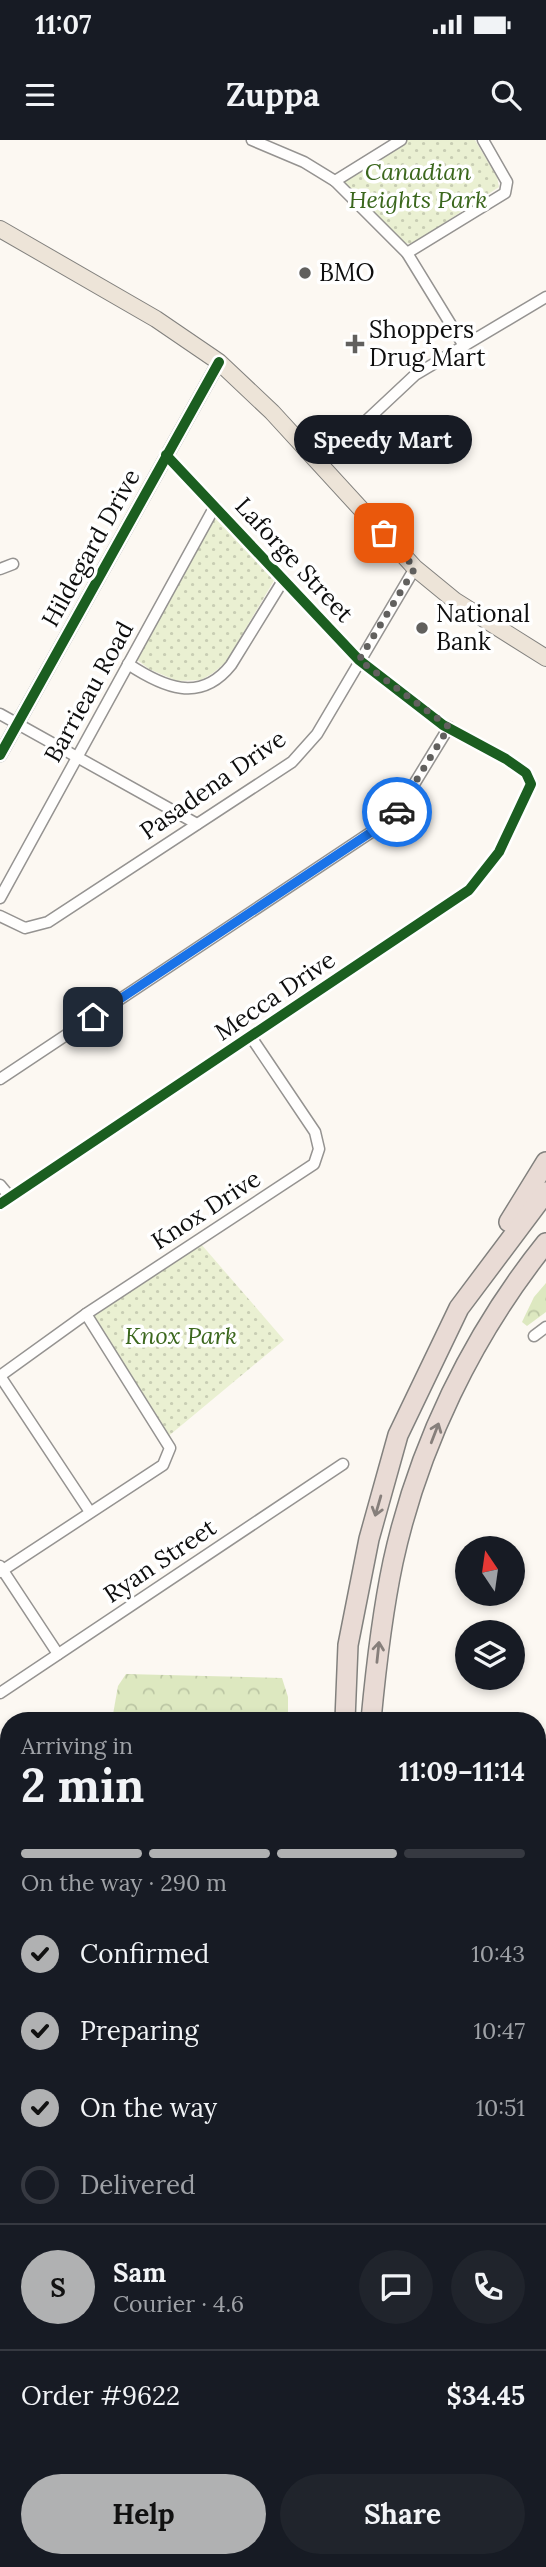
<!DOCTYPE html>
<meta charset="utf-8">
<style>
body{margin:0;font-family:Lora,serif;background:#20242c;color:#f1f3f6;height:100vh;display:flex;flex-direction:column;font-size:26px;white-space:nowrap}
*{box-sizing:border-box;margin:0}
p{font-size:23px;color:#9ea1a6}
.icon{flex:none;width:38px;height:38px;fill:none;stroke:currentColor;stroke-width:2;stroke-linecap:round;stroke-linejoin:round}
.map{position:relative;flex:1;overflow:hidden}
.panel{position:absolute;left:0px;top:1572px;width:546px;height:856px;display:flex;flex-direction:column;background:#171b24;border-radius:28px 28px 0 0;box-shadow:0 4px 10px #0003}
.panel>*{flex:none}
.needle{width:46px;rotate:347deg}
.tools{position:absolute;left:455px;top:1396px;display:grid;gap:14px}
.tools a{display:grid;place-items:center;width:70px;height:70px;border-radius:50%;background:#171b24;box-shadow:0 4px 10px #0003;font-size:35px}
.pin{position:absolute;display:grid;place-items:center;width:60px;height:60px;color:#fff;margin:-30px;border-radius:14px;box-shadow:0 4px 10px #0006}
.courier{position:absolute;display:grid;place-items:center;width:70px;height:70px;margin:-35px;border:5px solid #1a73e8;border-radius:50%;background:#fff;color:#222;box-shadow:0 2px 9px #0007}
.bubble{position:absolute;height:49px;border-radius:24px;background:#171b24;box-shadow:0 4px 10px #0003;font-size:23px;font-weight:800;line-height:49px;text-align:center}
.headline em{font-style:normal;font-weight:800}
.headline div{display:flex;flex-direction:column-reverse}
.headline{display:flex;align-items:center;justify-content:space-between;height:119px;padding:0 21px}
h1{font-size:46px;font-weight:800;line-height:52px}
.bar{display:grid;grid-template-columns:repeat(4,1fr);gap:10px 7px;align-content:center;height:84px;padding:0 21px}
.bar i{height:9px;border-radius:5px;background:#363941}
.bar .on{background:#b0b1b2}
.bar p{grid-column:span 4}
.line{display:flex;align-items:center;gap:18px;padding:0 21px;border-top:2px solid #363941}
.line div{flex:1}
.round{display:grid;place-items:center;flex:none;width:74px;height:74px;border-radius:37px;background:#20242c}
ol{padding:0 21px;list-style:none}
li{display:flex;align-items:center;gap:21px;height:77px}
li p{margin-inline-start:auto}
li .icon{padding:7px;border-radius:50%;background:#b0b1b2;color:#111;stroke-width:4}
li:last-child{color:#9ea1a6}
li i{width:38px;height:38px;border:4px solid #363941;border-radius:50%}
.primary-button{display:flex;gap:14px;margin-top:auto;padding:14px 21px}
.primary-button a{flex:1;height:80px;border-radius:42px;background:#b0b1b2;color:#111;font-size:28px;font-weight:800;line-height:80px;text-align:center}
.primary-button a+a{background:#20242c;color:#f1f3f6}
.status{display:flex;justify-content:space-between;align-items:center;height:49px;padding:0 35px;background:#171b24;direction:ltr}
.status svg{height:19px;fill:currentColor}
header{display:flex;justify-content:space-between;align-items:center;height:91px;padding:0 21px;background:#171b24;font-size:32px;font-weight:800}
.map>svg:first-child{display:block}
.forest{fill:url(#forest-crowns)}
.park{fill:url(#park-dots)}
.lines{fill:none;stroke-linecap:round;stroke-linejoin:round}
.minor-casing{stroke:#959391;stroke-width:13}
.tertiary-casing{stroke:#959391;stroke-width:15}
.primary-casing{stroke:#82817e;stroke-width:18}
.motorway-casing{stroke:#82817e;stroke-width:22}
.minor{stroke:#fffefd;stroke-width:10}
.tertiary{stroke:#fffefd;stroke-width:12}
.primary{stroke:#ede4d8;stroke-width:16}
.motorway{stroke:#e9dbd5;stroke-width:19}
.cycleway-casing{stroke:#fff;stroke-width:15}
.cycleway{stroke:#1b5e20;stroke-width:10}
.oneway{stroke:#867f7b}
.done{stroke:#61605e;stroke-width:7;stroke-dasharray:0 12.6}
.route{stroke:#1a73e8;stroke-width:9}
.poi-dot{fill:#61605e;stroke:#fff;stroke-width:2.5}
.labels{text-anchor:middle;stroke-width:7;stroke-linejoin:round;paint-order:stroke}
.park-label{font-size:24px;font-style:italic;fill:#3b671d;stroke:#fff}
.poi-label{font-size:24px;fill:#0e0e0e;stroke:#fff;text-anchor:start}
.street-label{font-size:24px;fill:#0e0e0e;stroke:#fff}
</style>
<div class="status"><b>11:07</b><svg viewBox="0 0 49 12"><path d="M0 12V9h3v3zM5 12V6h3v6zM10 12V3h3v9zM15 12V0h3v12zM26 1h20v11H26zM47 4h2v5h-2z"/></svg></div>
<header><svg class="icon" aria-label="menu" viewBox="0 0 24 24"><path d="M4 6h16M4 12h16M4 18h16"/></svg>Zuppa<svg class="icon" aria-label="search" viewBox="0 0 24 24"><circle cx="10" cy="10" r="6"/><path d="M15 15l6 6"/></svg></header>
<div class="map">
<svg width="546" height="2427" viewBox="0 0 546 2427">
<defs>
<pattern id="forest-crowns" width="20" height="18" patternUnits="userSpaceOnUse" patternTransform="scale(1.75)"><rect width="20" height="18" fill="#dde8c0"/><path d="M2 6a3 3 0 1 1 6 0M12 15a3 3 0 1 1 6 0" fill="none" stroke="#bcc6a4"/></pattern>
<pattern id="park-dots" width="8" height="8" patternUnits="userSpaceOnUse" patternTransform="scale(1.75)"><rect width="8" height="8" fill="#eaf0d2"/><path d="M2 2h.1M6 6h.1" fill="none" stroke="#c8cdb3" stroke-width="1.8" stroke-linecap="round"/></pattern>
</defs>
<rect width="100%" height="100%" fill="#fcf8f2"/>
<!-- forest -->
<g class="forest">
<path d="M 546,1143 L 546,1172 L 527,1186 L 522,1182 L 534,1157 Z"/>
<path d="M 126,1534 L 282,1538 L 288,1557 L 288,1580 L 112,1580 L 118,1546 Z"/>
<path d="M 9,1736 L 9,2210 L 0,2197 L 0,1740 Z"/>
<path d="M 537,2341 L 546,2351 L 546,2427 L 180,2427 L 174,2419 L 537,2418 Z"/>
</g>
<!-- park -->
<g class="park">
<path d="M 406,0 L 475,0 L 497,37 L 499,47 L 412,104 L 402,103 L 344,44 L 345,37 Z"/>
<path d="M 215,372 L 276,437 L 226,522 L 213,533 L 201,540 L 177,541 L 149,529 L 136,519 Z"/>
<path d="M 201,1104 L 284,1200 L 165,1299 L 86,1174 Z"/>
</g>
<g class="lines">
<defs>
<g id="minor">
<path d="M 252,0 L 304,22 L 335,41 L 407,113 L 464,206"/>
<path d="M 335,41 L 401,0"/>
<path d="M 407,113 L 505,53 L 507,42 L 483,0"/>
<path d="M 320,324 L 415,235 L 546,157"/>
<path d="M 0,429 L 13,424"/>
<path d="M 128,524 C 163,547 200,564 231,525 L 284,439"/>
<path d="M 0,574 L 197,684"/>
<path d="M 0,758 L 215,366"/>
<path d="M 0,776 L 25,788 L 48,782 L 292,622 L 317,594 L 415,428"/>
<path d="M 0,939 L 394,677 L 449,587"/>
<path d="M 0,1045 L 10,1057"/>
<path d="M 0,1064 L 469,750 L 499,712 L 531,644 L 526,633 L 506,619 L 443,585 L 359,520 L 166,315"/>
<path d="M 534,1196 L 546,1187"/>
<path d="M 0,1236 L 86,1174 L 314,1024 L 319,1009 L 315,992 L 251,897"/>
<path d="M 0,1236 L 90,1372"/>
<path d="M 0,1426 L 58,1514"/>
<path d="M 0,1432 L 163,1325 L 170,1308 L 86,1174"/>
<path d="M 0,1553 L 343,1324"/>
<path d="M 0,2253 L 9,2246"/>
<path d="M 0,2287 L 9,2299"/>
<path d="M 0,2378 L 9,2372"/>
<path d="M 94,2418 L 101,2427"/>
</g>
<path id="tertiary" d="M 0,615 L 219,222"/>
<path id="primary" d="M 0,89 L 156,179 L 219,222 L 272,272 L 415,428 L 454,460 L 546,518"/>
<g id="motorway">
<path d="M 509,1082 L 546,1022"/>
<path d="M 345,1580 L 348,1505 L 369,1399 L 398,1295 L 459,1168 L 546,1052"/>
<path d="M 371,1580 C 376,1527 382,1474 393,1422 C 418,1307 472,1195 546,1103"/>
<path d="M 537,2151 L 546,2166"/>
<path d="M 537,2208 L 546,2223"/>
</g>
</defs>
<!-- minor casing -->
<use href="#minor" class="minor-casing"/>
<!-- tertiary casing -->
<use href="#tertiary" class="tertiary-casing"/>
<!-- primary casing -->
<use href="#primary" class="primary-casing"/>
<!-- motorway casing -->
<use href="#motorway" class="motorway-casing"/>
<!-- minor -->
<use href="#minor" class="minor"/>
<!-- tertiary -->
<use href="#tertiary" class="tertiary"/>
<!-- primary -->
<use href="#primary" class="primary"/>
<!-- motorway -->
<use href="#motorway" class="motorway"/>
<defs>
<g id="cycleway">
<path d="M 0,615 L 219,222"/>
<path d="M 0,1064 L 469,750 L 499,712 L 531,644 L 526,633 L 506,619 L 443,585 L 359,520 L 166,315"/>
</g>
</defs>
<!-- cycleway casing -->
<use href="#cycleway" class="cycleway-casing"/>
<!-- cycleway -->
<use href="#cycleway" class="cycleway"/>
</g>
<!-- one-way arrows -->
<defs><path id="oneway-shaft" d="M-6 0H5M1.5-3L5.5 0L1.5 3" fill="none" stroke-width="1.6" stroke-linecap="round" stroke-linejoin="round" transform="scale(1.75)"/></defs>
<g class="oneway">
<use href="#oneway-shaft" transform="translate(435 1293) rotate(-69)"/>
<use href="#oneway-shaft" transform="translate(378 1366) rotate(106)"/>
<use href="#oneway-shaft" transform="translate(378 1512) rotate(-84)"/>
</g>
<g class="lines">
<!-- done -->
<path class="done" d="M 384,393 L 415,428 L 359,520 L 449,587 L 397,672"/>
<!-- route -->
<path class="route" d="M 93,877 L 394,677 L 397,672"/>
</g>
<!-- markers -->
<g class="poi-dot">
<circle cx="305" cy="133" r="7"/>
<path d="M351.5 193.5h7v7h7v7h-7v7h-7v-7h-7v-7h7z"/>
<circle cx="422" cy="488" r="7"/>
</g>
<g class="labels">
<!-- park labels -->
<g class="park-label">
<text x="418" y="40">Canadian<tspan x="418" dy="28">Heights Park</tspan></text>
<text x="181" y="1204">Knox Park</text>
</g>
<!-- poi labels -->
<g class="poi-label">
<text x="319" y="141">BMO</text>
<text x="369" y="198">Shoppers<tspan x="369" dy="28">Drug Mart</tspan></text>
<text x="436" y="482">National<tspan x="436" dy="28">Bank</tspan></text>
</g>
<!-- street labels -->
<g class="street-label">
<text transform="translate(91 408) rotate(-61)" y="8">Hildegard Drive</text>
<text transform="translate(294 420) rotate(47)" y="8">Laforge Street</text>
<text transform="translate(89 552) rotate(-61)" y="8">Barrieau Road</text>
<text transform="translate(213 645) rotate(-35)" y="8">Pasadena Drive</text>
<text transform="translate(275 856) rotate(-34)" y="8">Mecca Drive</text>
<text transform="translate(206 1070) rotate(-33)" y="8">Knox Drive</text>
<text transform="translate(160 1421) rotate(-34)" y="8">Ryan Street</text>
</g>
</g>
</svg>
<div class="tools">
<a><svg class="needle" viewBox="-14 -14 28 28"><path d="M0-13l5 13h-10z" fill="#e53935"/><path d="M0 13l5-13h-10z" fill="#9ea1a6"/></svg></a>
<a><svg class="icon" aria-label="layers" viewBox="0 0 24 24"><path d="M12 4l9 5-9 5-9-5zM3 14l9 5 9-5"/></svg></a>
</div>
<div class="pin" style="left:384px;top:393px;background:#ea580c"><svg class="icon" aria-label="bag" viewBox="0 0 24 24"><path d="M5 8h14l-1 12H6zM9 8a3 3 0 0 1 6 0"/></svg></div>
<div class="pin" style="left:93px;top:877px;background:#1f2937"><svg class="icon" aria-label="home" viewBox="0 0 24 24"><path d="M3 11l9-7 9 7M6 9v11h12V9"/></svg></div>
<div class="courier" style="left:397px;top:672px"><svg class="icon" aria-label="car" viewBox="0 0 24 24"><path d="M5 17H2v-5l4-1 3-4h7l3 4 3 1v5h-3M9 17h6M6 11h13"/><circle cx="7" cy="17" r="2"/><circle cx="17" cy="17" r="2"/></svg></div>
<div class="bubble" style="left:294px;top:275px;width:178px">Speedy Mart</div>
<section class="panel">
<div class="headline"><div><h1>2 min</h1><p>Arriving in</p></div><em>11:09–11:14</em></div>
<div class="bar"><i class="on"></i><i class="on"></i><i class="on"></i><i></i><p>On the way · 290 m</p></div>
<ol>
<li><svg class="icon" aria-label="check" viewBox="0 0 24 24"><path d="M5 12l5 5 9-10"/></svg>Confirmed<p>10:43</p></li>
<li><svg class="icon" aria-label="check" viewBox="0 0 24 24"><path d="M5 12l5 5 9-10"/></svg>Preparing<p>10:47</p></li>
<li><svg class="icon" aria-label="check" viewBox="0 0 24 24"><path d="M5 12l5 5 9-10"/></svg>On the way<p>10:51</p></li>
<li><i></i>Delivered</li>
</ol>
<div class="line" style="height:126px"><b class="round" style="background:#b0b1b2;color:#111">S</b><div><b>Sam</b><p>Courier · 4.6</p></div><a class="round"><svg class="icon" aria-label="chat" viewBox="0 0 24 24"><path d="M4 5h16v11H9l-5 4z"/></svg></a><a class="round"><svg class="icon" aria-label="phone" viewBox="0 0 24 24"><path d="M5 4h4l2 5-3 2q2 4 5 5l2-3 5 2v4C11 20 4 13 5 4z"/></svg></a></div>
<div class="line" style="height:91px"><div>Order #9622</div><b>$34.45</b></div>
<div class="primary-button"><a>Help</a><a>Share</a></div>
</section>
</div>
